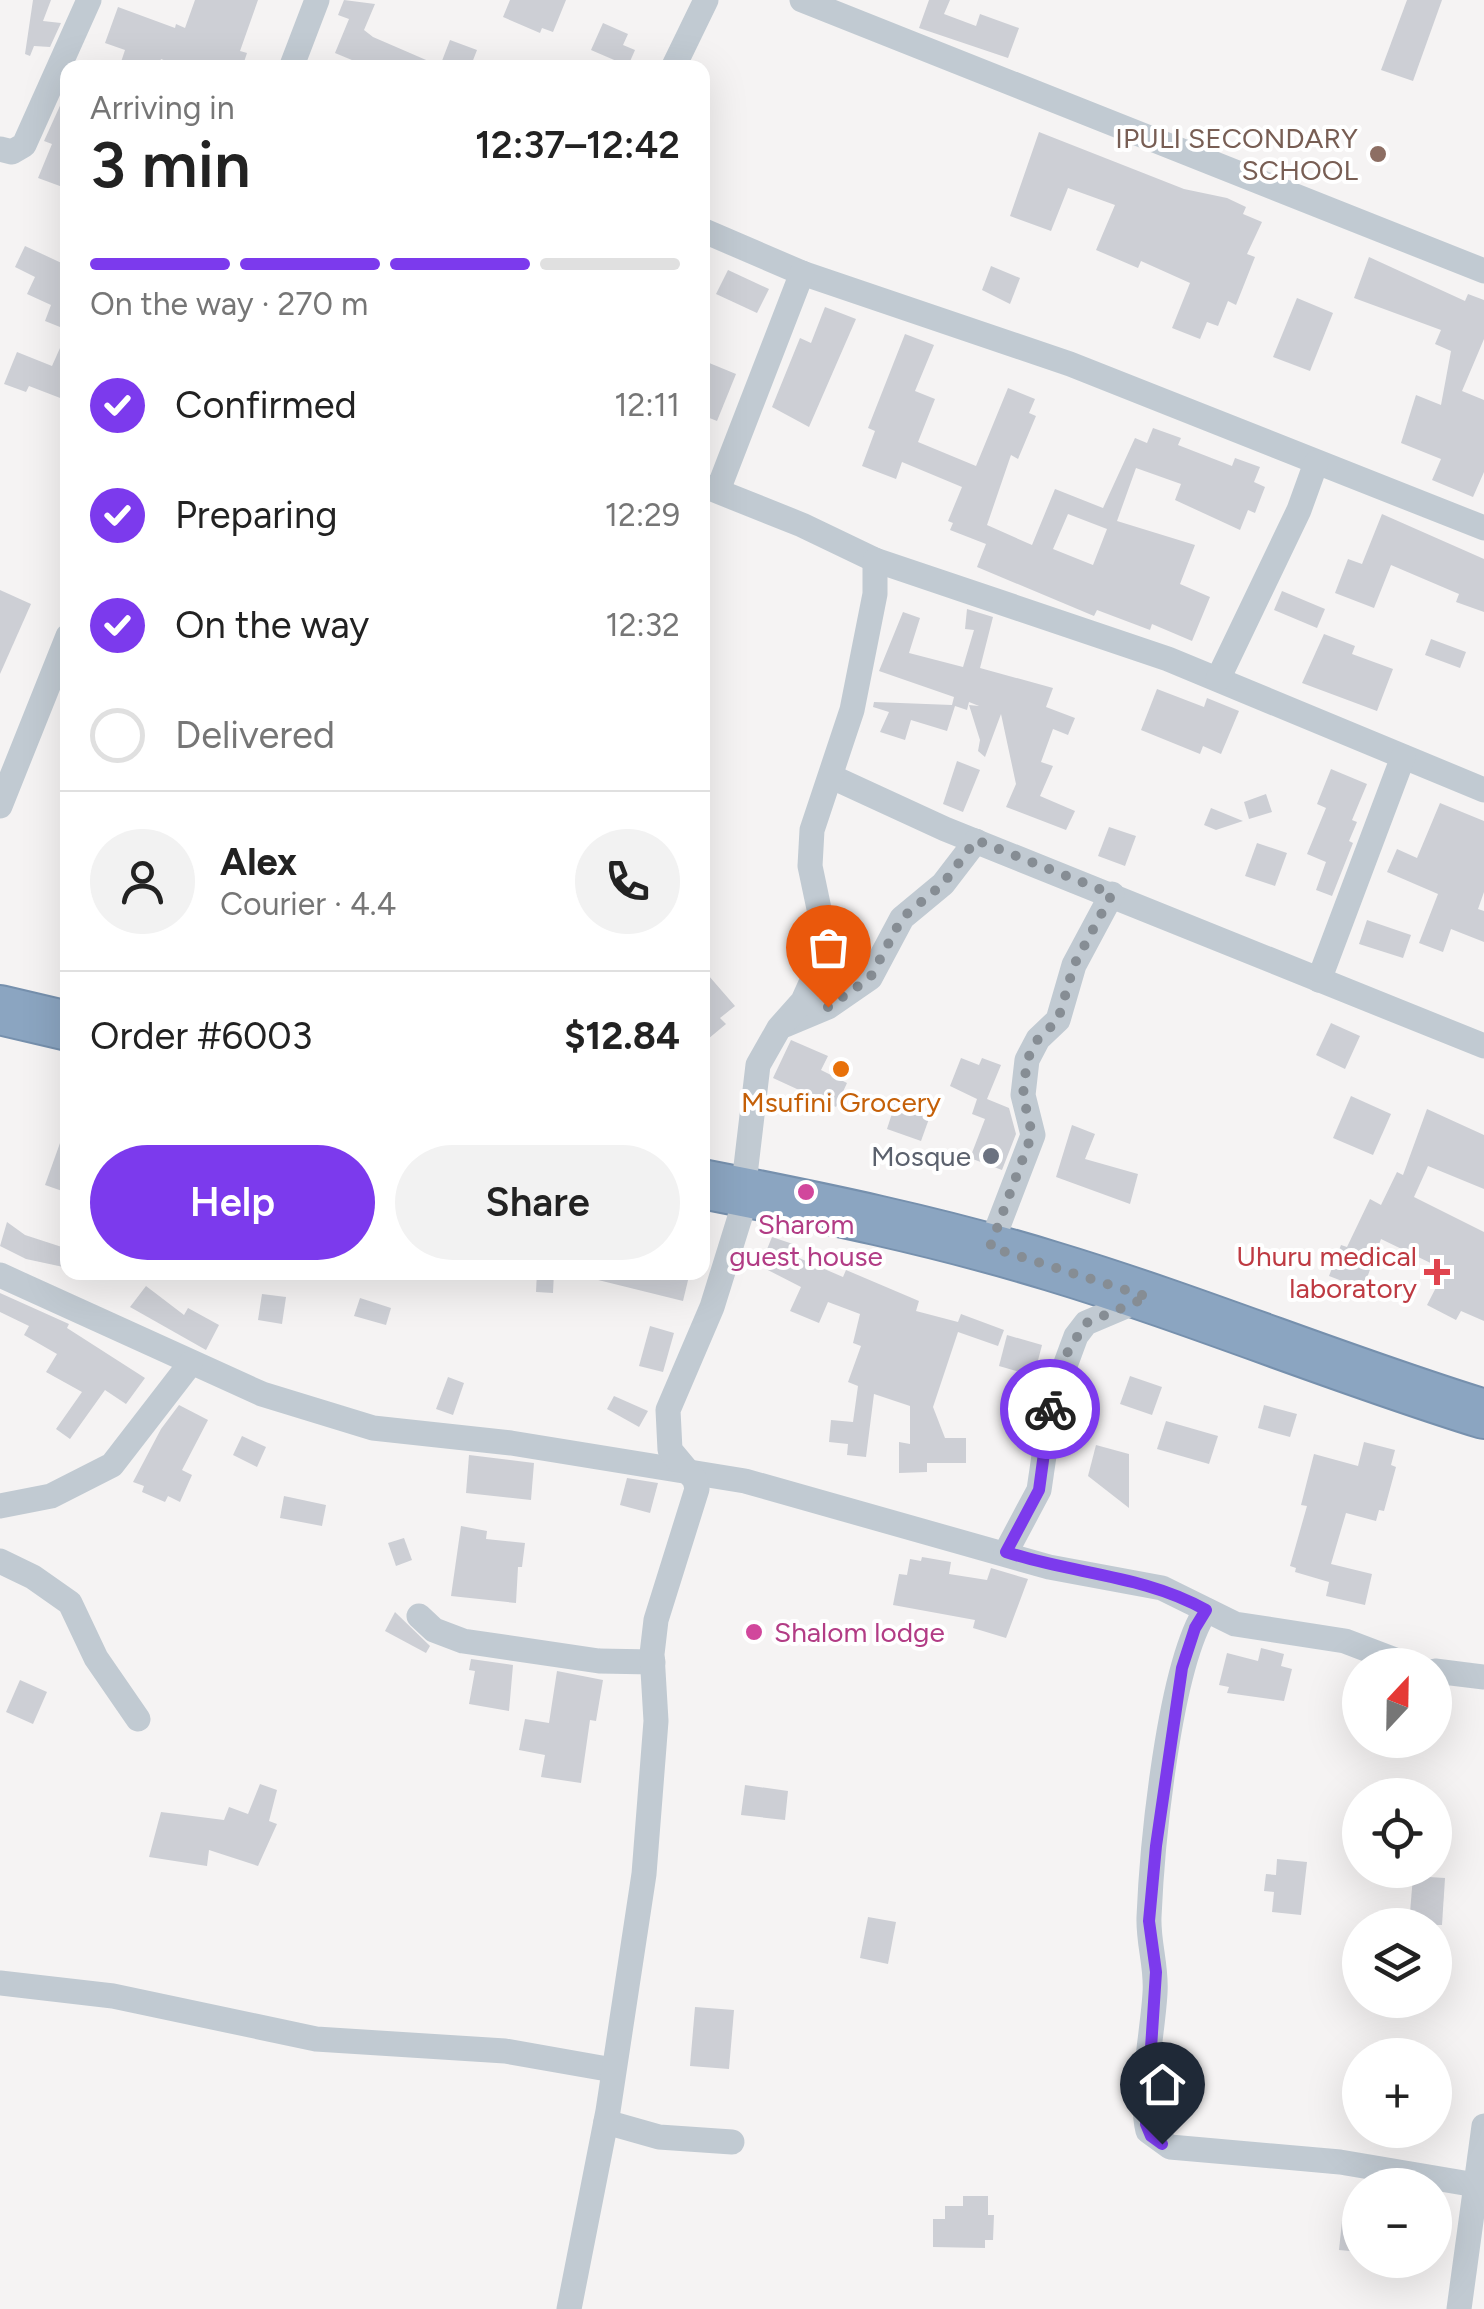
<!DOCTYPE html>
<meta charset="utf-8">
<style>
body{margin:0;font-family:Figtree,sans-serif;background:#f2f2f2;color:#222;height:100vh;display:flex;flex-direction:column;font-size:38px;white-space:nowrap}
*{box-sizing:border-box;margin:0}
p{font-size:32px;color:#767676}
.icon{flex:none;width:55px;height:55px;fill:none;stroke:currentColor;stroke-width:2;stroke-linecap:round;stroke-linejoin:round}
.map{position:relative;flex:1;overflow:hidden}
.details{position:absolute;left:60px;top:60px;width:650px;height:1220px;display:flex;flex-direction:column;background:#fff;border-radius:20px;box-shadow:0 10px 40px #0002}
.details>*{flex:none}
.needle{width:65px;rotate:22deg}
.fabs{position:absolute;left:1342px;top:1648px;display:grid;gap:20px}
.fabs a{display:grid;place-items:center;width:110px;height:110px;border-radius:50%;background:#fff;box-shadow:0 10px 40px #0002;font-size:50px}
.pin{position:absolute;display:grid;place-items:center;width:85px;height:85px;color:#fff;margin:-102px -42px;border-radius:50% 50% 50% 0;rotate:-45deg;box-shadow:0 0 10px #0007}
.pin .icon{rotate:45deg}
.courier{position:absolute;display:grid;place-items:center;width:100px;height:100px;margin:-50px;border:8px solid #7c3aed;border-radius:50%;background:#fff;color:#222;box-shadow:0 2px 12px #0007}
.summary em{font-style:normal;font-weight:600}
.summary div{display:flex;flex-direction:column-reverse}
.summary{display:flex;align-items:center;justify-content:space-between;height:170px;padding:0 30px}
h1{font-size:65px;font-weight:600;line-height:75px}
.bar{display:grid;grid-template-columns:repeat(4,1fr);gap:15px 10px;align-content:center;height:120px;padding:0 30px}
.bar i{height:12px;border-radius:8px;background:#e0e0e0}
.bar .selected{background:#7c3aed}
.bar p{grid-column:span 4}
.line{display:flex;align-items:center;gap:25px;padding:0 30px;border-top:2px solid #e0e0e0}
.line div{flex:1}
.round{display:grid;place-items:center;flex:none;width:105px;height:105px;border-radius:52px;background:#f2f2f2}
ol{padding:0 30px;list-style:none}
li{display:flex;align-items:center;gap:30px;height:110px}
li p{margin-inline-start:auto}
li .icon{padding:10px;border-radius:50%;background:#7c3aed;color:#fff;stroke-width:4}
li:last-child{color:#767676}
li i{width:55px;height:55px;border:5px solid #e0e0e0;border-radius:50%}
.button{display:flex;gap:20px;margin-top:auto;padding:20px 30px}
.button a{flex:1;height:115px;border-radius:60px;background:#7c3aed;color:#fff;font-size:40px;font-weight:600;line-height:115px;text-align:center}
.button a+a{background:#f2f2f2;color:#222}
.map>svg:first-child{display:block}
.building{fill:#cdcfd5;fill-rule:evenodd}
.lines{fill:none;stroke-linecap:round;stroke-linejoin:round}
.highway-casing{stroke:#7690ad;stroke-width:52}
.street{stroke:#c1cad2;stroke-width:25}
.highway{stroke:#8ba5c1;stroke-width:48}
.done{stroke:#868d94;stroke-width:10;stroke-dasharray:0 18}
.route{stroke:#7c3aed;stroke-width:12}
.education-dot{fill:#8d6e63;stroke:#fff;stroke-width:4}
.food-dot{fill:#e8710a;stroke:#fff;stroke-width:4}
.worship-dot{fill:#6b7280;stroke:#fff;stroke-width:4}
.hotel-dot{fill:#d1479c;stroke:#fff;stroke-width:4}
.health-dot{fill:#e0444e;stroke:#fff;stroke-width:4}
.labels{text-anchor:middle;stroke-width:8;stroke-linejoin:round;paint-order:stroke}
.education-label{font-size:28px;fill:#785e54;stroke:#fff;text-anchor:end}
.food-label{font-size:28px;fill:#c56008;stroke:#fff}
.worship-label{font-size:28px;fill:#5b616d;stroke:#fff;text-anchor:end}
.hotel-label{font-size:28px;fill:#b23c85;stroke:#fff}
.health-label{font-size:28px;fill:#be3a42;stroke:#fff;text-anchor:end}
</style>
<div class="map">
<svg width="1484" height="2309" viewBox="0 0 1484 2309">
<rect width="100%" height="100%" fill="#f5f3f3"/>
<!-- building -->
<g class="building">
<path d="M 33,0 L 51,0 L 43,21 L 61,23 L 50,47 L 34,46 L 30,56 L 25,54 Z"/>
<path d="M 195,0 L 258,0 L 240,51 L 247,53 L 242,68 L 184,68 L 161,59 L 158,68 L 119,68 L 125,50 L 105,43 L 118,7 L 175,28 L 176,24 L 185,28 Z"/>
<path d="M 344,0 L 375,4 L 364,30 L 373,37 L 440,66 L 450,40 L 477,50 L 470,68 L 371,68 L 335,53 L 349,19 L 338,15 Z"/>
<path d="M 510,0 L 566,0 L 553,32 L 542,28 L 540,33 L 503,17 Z"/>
<path d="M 929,0 L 950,0 L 944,14 L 976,26 L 980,14 L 1019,28 L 1008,58 L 919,28 Z"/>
<path d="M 1407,0 L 1442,0 L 1413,81 L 1381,70 Z"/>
<path d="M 603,23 L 628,34 L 623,45 L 635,50 L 628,66 L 591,50 Z"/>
<path d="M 68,88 L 68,189 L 38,178 L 52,144 L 44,141 Z"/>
<path d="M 1039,132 L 1184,189 L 1227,198 L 1246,207 L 1243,214 L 1262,222 L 1247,254 L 1255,257 L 1236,305 L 1228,301 L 1218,326 L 1207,322 L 1200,339 L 1172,328 L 1190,283 L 1141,261 L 1138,268 L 1096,250 L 1115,205 L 1068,188 L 1051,231 L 1010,216 Z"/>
<path d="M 25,246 L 68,266 L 68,312 L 60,327 L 45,321 L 51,305 L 27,294 L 35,277 L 15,267 Z"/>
<path d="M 1369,257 L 1465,301 L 1468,294 L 1484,300 L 1484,339 L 1462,391 L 1484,400 L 1484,472 L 1473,497 L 1432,480 L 1441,459 L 1401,443 L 1416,395 L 1441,405 L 1451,351 L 1435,344 L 1441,330 L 1354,298 Z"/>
<path d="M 991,266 L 1020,278 L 1010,304 L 982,290 Z"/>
<path d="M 728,270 L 769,289 L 757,313 L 716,294 Z"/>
<path d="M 1297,298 L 1333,313 L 1310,371 L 1273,357 Z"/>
<path d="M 825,307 L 856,319 L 809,427 L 772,407 L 800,338 L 811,343 Z"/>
<path d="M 68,330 L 68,401 L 29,386 L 26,392 L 4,384 L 17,352 L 52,366 Z"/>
<path d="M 905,334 L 934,345 L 915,391 L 935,399 L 918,442 L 976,466 L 1008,388 L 1035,399 L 1029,413 L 1036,416 L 1018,459 L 1011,455 L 987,525 L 1032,545 L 1055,489 L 1103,508 L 1135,438 L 1147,443 L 1153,428 L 1181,438 L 1178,445 L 1232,466 L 1235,458 L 1260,467 L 1254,482 L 1265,487 L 1255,513 L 1248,510 L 1240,530 L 1175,500 L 1181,484 L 1136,468 L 1117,521 L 1195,545 L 1180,584 L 1210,597 L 1192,641 L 1152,624 L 1150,630 L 1097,610 L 1094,616 L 977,567 L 986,544 L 950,530 L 953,523 L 948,521 L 962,487 L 902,462 L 896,479 L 862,466 L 875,431 L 868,428 ZM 1068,514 L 1107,529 L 1093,565 L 1053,549 Z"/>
<path d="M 702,360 L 736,374 L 717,421 L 702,415 Z"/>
<path d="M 1382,514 L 1484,559 L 1484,612 L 1456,602 L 1459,594 L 1391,565 L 1374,608 L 1335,593 L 1348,559 L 1362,564 Z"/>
<path d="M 0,590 L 31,604 L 0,674 Z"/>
<path d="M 1282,591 L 1325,609 L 1317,628 L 1274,610 Z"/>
<path d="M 967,609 L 993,617 L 980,668 L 1053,688 L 1046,707 L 1075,718 L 1068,735 L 1053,729 L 1041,762 L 1053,766 L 1040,796 L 1075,811 L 1066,830 L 1006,807 L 1016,784 L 1001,714 L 985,757 L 978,751 L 980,740 L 969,705 L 979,706 L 969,702 L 967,710 L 955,706 L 947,731 L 911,720 L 905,740 L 880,732 L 889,712 L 873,707 L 874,702 L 952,705 L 954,697 L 879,671 L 903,612 L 920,618 L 909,653 L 963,667 L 974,630 L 965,629 Z"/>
<path d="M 1324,634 L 1355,646 L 1352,654 L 1393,669 L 1377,711 L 1302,683 Z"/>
<path d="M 1431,639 L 1466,652 L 1460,668 L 1425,655 Z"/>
<path d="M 1157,689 L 1204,707 L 1207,698 L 1239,711 L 1221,754 L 1203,746 L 1200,754 L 1141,730 Z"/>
<path d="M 957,761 L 980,770 L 963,812 L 943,804 Z"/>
<path d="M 1331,769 L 1367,784 L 1352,820 L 1357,822 L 1349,841 L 1353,843 L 1332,896 L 1316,890 L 1326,862 L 1307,854 L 1326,808 L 1317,804 Z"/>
<path d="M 1266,794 L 1272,812 L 1249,819 L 1244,802 Z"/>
<path d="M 1440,803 L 1484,821 L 1484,892 L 1478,909 L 1484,911 L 1484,942 L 1451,929 L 1443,952 L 1419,943 L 1438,894 L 1387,872 L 1397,849 L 1417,858 Z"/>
<path d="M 1211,808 L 1243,821 L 1216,830 L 1204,825 Z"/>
<path d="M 1109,827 L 1136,836 L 1125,866 L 1098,856 Z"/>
<path d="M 1257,843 L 1287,853 L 1275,886 L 1245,876 Z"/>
<path d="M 1367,920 L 1411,935 L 1403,958 L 1359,944 Z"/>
<path d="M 702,968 L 735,1006 L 720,1018 L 726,1024 L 702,1044 Z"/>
<path d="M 1331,1023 L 1360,1036 L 1345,1069 L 1316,1055 Z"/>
<path d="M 791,1040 L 828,1056 L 821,1070 L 847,1083 L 836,1107 L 773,1078 Z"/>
<path d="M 961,1058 L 979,1065 L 982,1058 L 1001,1065 L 987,1099 L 1009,1108 L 1016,1134 L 1002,1170 L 970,1158 L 985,1119 L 972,1114 L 977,1099 L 950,1086 Z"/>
<path d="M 1351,1096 L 1391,1114 L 1373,1155 L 1333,1138 Z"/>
<path d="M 895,1104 L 930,1116 L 921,1141 L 887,1129 Z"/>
<path d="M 1427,1109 L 1484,1135 L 1484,1189 L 1428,1166 L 1414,1197 L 1484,1232 L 1484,1321 L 1461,1311 L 1456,1320 L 1427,1305 L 1445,1270 L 1381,1239 L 1363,1289 L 1329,1276 L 1341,1245 L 1347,1247 L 1370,1199 L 1381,1205 L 1397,1172 L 1403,1175 Z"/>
<path d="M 1072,1125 L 1095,1134 L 1085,1159 L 1138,1174 L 1130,1204 L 1056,1177 Z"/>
<path d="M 65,1129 L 68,1130 L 68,1193 L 45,1185 Z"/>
<path d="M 7,1222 L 25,1235 L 68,1249 L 68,1268 L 26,1259 L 0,1246 Z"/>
<path d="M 772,1237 L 796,1245 L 792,1255 L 843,1277 L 846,1270 L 919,1301 L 916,1311 L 958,1322 L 961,1314 L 1004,1330 L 998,1346 L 958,1332 L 933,1407 L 945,1438 L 966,1438 L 966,1463 L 927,1463 L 927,1472 L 899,1473 L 899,1442 L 910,1444 L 910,1406 L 874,1394 L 866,1457 L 847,1455 L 848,1444 L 829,1442 L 831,1420 L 853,1422 L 858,1386 L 848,1382 L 861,1346 L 853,1343 L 860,1314 L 828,1302 L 819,1323 L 790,1311 L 801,1287 L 760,1266 Z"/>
<path d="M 537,1272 L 554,1272 L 553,1293 L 536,1292 Z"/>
<path d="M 595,1272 L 690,1272 L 683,1301 L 594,1279 Z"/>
<path d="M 146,1286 L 184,1315 L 188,1308 L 219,1325 L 206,1350 L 130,1307 Z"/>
<path d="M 0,1293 L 69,1324 L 67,1328 L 145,1378 L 126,1404 L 105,1390 L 70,1439 L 56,1429 L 82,1392 L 46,1372 L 57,1354 L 24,1335 L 29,1326 L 0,1312 Z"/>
<path d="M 262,1294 L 286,1297 L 282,1324 L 258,1320 Z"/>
<path d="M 360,1298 L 391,1308 L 386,1325 L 354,1316 Z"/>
<path d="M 650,1326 L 674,1333 L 663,1372 L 639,1366 Z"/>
<path d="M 1007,1335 L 1042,1345 L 1034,1376 L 999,1366 Z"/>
<path d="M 1130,1376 L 1162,1387 L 1152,1415 L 1120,1404 Z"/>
<path d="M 448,1377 L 464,1383 L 453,1415 L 436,1409 Z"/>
<path d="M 614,1396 L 648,1411 L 639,1427 L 607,1409 Z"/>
<path d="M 179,1405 L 208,1420 L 182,1470 L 192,1475 L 180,1502 L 168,1496 L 165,1502 L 142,1492 L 144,1486 L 133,1482 L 161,1429 Z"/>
<path d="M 1264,1405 L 1297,1414 L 1290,1437 L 1258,1428 Z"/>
<path d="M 1166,1421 L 1218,1436 L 1209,1464 L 1157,1449 Z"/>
<path d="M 242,1436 L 266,1447 L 257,1467 L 233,1455 Z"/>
<path d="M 1364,1442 L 1395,1450 L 1391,1465 L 1396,1467 L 1384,1511 L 1379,1510 L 1376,1521 L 1346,1513 L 1331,1564 L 1372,1574 L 1365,1605 L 1326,1596 L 1329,1582 L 1295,1572 L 1296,1568 L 1290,1566 L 1307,1506 L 1301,1505 L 1314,1454 L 1358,1466 Z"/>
<path d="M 1096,1445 L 1129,1454 L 1129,1508 L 1088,1476 Z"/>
<path d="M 469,1455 L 534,1463 L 531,1500 L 466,1493 Z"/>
<path d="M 627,1478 L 658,1483 L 650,1513 L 620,1505 Z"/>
<path d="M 284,1496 L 326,1505 L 322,1526 L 280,1518 Z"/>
<path d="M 461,1526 L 487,1531 L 486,1539 L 525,1543 L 522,1567 L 518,1567 L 516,1603 L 451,1596 Z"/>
<path d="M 404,1538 L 412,1560 L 396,1566 L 388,1543 Z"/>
<path d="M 922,1557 L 951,1562 L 949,1574 L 987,1580 L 991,1568 L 1028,1579 L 1006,1638 L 973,1628 L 975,1620 L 893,1605 L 899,1574 L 907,1575 L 910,1559 L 921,1561 Z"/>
<path d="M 395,1612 L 430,1646 L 426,1653 L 385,1631 Z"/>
<path d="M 1261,1648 L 1284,1654 L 1281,1666 L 1292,1669 L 1284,1701 L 1227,1693 L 1229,1687 L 1219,1685 L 1227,1653 L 1258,1661 Z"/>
<path d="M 471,1659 L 513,1665 L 509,1711 L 469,1704 L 475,1671 L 469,1670 Z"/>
<path d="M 557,1671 L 603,1680 L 596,1721 L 590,1720 L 581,1783 L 541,1777 L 545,1755 L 519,1750 L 525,1719 L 549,1723 Z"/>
<path d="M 20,1680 L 47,1692 L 33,1724 L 6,1712 Z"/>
<path d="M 260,1784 L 277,1790 L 269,1821 L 277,1824 L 258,1866 L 209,1850 L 207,1866 L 149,1857 L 161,1812 L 224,1820 L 229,1807 L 248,1814 Z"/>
<path d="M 745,1785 L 788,1791 L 785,1820 L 741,1815 Z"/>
<path d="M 1277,1859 L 1307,1862 L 1301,1915 L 1272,1912 L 1274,1892 L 1264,1891 L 1266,1874 L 1276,1875 Z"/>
<path d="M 1413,1876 L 1445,1878 L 1442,1925 L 1409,1925 Z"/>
<path d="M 868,1917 L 896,1922 L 888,1964 L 860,1958 Z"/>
<path d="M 695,2007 L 734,2010 L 729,2069 L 690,2066 Z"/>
<path d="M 963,2196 L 988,2196 L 988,2215 L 994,2215 L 993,2240 L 985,2240 L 985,2248 L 933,2247 L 933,2219 L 945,2219 L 945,2206 L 963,2206 Z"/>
<path d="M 1342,2221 L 1360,2222 L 1360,2252 L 1339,2250 Z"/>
</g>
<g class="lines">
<defs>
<g id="highway">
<path d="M 0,1010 L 68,1026"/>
<path d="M 702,1184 C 820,1207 937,1231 1051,1266 C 1197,1310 1338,1369 1484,1414"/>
</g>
</defs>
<!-- highway casing -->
<use href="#highway" class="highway-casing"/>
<!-- street -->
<g class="street">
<path d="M 802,0 L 1484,271"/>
<path d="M 291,68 L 317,0"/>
<path d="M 673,68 L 706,0"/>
<path d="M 0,149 L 12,152 L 24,145 L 89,0"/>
<path d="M 702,230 L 802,273 L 1070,364 L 1484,528"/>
<path d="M 702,485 L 802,525 L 875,560 L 1168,659 L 1484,790"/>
<path d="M 718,490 L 802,273"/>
<path d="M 1218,679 L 1299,510 L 1316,463"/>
<path d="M 832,777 L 945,829 L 1484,1046"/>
<path d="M 0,806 L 68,636"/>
<path d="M 1319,980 L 1403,757"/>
<path d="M 785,1025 L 828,1007 L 870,978 L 902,918 L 943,884 L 976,841"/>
<path d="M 990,1247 L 1033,1135 L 1023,1095 L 1027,1060 L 1038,1039 L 1058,1020 L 1074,965 L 1112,894"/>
<path d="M 0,1275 L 262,1394 L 373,1428 L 511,1443 L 745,1481 L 1049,1567 L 1162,1588 L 1235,1624 L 1345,1641 L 1408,1665"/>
<path d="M 0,1506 L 51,1496 L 112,1465 L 190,1364"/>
<path d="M 1006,1552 L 1039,1490 L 1052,1401 L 1076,1336 L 1086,1323 L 1145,1298"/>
<path d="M 0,1561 L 33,1577 L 70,1603 L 96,1658 L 138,1719"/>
<path d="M 1206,1610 C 1169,1667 1152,1845 1149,1917 C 1148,1943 1157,1967 1155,1993 C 1153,2032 1139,2095 1148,2131 L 1170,2147 L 1340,2162 L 1476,2185"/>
<path d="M 419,1616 L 434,1630 L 463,1641 L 599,1661 L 653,1662"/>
<path d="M 1435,1671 L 1484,1677"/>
<path d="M 0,1983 L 113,1996 L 316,2039 L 505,2051 L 613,2070"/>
<path d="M 606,2122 L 659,2137 L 732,2142"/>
<path d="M 569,2309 L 608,2111 L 644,1874 L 656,1721 L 652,1654 L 656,1620 L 697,1489 L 695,1480 L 670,1450 L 668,1410 L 712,1307 L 740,1217 L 758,1065 L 779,1028 L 803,1001 L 817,970 L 822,923 L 810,866 L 812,830 L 852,710 L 875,594 L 875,560"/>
<path d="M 1459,2309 L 1484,2126"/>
</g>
<!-- highway -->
<use href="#highway" class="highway"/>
</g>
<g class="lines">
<!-- done -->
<path class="done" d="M 828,1007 L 870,978 L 902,918 L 943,884 L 976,840 L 1112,894 L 1074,965 L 1058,1020 L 1038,1039 L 1027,1060 L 1023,1095 L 1032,1134 L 990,1247 L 1148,1297 L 1086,1323 L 1068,1351 L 1050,1409"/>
<!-- route -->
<path class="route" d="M 1050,1409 L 1039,1490 L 1006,1552 C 1072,1574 1145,1575 1206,1610 L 1195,1628 L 1182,1668 L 1156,1846 L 1149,1921 L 1156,1972 L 1146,2124 L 1151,2136 L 1162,2144"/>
</g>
<!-- markers -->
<circle class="education-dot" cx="1378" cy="154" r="10"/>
<circle class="food-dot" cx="841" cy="1069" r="10"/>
<circle class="worship-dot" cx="991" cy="1156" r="10"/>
<g class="hotel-dot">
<circle cx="806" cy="1192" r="10"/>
<circle cx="754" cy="1632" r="10"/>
</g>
<path class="health-dot" d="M1432 1257h10v10h10v10h-10v10h-10v-10h-10v-10h10z"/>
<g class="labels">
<!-- education labels -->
<g class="education-label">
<text x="1358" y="148">IPULI SECONDARY<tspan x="1358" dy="32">SCHOOL</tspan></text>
</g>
<!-- food labels -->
<g class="food-label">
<text x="841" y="1112">Msufini Grocery</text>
</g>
<!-- worship labels -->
<g class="worship-label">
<text x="971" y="1166">Mosque</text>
</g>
<!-- hotel labels -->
<g class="hotel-label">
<text x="806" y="1234">Sharom<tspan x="806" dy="32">guest house</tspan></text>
<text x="774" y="1642" text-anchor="start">Shalom lodge</text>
</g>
<!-- health labels -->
<g class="health-label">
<text x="1417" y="1266">Uhuru medical<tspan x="1417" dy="32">laboratory</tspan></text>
</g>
</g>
</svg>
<div class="fabs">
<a><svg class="needle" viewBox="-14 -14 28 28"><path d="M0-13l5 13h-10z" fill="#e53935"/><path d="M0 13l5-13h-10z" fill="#767676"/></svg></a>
<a><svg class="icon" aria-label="locate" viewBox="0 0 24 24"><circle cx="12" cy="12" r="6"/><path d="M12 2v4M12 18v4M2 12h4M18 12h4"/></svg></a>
<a><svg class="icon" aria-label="layers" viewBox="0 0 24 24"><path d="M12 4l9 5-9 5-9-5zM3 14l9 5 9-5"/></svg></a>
<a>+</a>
<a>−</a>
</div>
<div class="pin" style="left:828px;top:1007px;background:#ea580c"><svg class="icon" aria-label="bag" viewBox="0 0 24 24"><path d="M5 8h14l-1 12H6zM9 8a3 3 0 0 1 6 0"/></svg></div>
<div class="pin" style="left:1162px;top:2144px;background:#1f2937"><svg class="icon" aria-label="home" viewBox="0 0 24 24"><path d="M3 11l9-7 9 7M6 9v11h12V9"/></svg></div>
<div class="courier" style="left:1050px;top:1409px"><svg class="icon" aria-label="bike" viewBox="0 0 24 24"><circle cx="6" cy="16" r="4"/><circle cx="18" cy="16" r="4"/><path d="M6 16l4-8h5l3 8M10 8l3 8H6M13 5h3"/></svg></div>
<section class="details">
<div class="summary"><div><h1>3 min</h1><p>Arriving in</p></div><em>12:37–12:42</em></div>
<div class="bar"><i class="selected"></i><i class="selected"></i><i class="selected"></i><i></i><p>On the way · 270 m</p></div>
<ol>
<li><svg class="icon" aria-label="check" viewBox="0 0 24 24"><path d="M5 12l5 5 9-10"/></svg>Confirmed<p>12:11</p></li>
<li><svg class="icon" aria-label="check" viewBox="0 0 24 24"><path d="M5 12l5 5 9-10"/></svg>Preparing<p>12:29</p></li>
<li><svg class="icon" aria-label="check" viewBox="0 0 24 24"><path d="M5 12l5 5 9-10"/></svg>On the way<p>12:32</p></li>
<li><i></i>Delivered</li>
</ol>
<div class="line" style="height:180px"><a class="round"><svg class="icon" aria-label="person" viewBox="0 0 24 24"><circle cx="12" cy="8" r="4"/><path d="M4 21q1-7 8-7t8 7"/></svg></a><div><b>Alex</b><p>Courier · 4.4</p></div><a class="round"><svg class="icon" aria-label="phone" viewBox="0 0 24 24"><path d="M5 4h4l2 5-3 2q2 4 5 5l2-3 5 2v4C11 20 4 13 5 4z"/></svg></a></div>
<div class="line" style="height:130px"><div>Order #6003</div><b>$12.84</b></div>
<div class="button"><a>Help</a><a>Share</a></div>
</section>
</div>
